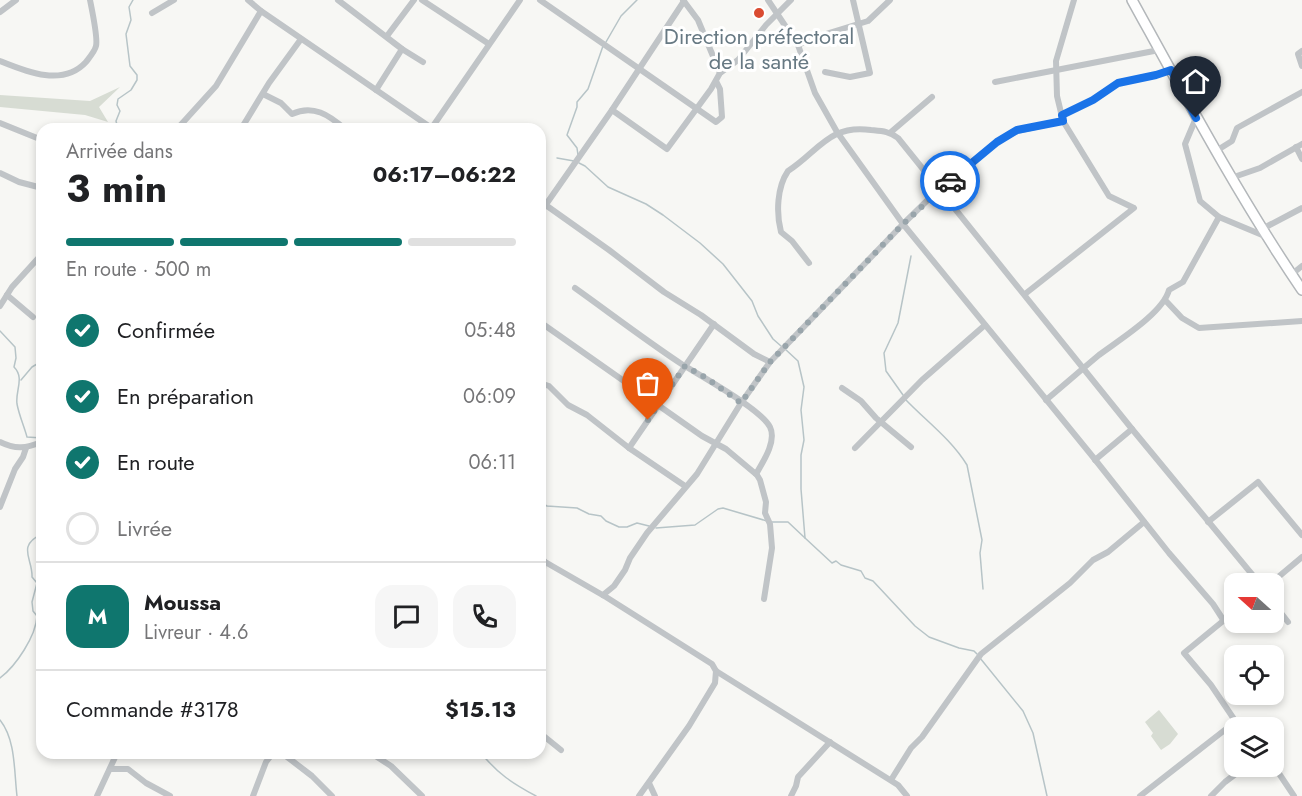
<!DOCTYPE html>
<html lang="fr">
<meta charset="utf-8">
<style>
body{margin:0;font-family:Jost,sans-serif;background:#f6f6f6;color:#202124;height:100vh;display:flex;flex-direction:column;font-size:22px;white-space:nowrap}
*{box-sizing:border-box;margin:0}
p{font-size:20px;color:#757577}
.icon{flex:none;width:33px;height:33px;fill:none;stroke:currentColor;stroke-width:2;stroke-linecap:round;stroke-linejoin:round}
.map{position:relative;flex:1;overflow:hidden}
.sheet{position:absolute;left:36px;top:123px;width:510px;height:636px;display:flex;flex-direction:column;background:#fff;border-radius:18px;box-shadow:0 3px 9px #0003}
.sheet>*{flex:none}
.needle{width:39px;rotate:291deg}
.tools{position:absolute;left:1224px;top:573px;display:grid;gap:12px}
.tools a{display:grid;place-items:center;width:60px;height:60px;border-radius:12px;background:#fff;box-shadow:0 3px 9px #0003;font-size:30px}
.pin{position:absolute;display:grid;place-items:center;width:51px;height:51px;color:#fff;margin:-62px -26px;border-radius:50% 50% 50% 0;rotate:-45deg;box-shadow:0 0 6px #0007}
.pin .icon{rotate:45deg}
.courier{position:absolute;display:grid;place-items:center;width:60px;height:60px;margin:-30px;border:4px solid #1a73e8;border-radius:50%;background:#fff;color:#222;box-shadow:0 2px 8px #0007}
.head em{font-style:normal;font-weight:700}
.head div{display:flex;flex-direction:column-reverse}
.head{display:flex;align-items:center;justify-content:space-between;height:102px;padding:0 30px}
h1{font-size:39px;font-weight:700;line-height:45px}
.bar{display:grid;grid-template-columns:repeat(4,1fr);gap:9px 6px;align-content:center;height:72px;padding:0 30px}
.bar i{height:8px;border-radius:4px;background:#e0e0e0}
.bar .on{background:#0f766e}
.bar p{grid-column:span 4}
.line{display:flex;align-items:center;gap:15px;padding:0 30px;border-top:2px solid #e0e0e0}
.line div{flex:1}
.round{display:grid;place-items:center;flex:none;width:63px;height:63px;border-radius:18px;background:#f6f6f6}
ol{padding:0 30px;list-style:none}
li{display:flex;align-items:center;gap:18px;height:66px}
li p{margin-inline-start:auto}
li .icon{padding:6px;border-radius:50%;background:#0f766e;color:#fff;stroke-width:4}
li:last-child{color:#757577}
li i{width:33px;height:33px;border:3px solid #e0e0e0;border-radius:50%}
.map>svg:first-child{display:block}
.green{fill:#d7dcd3}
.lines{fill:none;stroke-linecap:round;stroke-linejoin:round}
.stream{stroke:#b7c4c7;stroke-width:1.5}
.highway-casing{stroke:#b3b7ba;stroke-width:12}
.minor{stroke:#c0c4c7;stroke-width:6}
.highway{stroke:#fff;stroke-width:9}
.done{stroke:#99a5ab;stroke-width:6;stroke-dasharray:0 10.8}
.route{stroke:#1a73e8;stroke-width:8}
.poi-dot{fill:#da4b31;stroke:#fff;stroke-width:2}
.labels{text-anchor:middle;stroke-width:6;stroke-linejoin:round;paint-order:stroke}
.poi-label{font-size:22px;fill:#677983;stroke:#fff}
</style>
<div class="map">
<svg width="1302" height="796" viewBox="0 0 1302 796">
<rect width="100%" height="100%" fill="#f7f7f4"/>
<!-- green -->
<g class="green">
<path d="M 120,87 L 99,107 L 108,122 L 85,115 L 0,107 L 0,95 L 90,101 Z"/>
<path d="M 1159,710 L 1178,734 L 1170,744 L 1161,750 L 1151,736 L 1153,733 L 1145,722 Z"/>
</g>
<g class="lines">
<!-- stream -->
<g class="stream">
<path d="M 606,42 L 621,16 L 637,0"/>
<path d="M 118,129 L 116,121 L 120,111 L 117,105 L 118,99 L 131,90 L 137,80 L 137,75 L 130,66 L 126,34 L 131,20 L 129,7 L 133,0"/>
<path d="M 578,155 L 577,148 L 567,135 L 577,107 L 577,102 L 588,89 L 603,46"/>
<path d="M 557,158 L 574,161"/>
<path d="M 579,163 L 585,166 L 608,187 L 646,204 L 663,215 L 700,243 L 723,264 L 752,301 L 758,316 L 773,339 L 781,346"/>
<path d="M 0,331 L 15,347 L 16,358 L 14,367 C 25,378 15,391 17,404 C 19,415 24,426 27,437 L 42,438"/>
<path d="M 785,349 L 798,361 L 804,387 L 801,410 L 804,440 L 801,455 L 801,489 L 805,538 L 832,563 L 836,561 L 841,565 L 861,571 L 865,578 L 873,581 L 915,626 L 929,637 L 959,648 L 974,651 L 977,654"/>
<path d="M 21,380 L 32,367 L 42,361"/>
<path d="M 903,395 L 886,371 L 884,353 L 898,323 L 911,256"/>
<path d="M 905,399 C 926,421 951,439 967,465 L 982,540 L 980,553 L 983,589"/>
<path d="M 540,502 L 547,506 L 577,508 L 589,514 L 601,516 L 606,521 L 619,527 L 627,527 L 637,523 L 649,526"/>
<path d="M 772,522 L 788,522 L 805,538"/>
<path d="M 656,528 L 695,525 L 718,509 L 723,508 L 767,521"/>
<path d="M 980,658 L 1023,711 L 1033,733 L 1047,796"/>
<path d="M 0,678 C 16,666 36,636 37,616 L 33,611 L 32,602 L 37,583 L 32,577 C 33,559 16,546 42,534"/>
<path d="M 0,720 C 16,740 14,772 17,796"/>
<path d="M 481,753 C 498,774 512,783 536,796"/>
</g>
<defs>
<path id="highway" d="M 1132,0 C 1186,98 1239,197 1302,290"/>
</defs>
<!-- highway casing -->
<use href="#highway" class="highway-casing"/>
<!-- minor -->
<g class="minor">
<path d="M 248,0 L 261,11"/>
<path d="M 338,0 L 402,49 L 376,90"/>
<path d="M 422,0 L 489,44"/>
<path d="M 540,0 L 716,122 L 722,117 L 720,89 L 716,81"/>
<path d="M 683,0 L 698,20 L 720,73"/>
<path d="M 768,0 L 798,45 L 815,93 L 837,132 L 903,224 L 1093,457 L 1169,553 L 1213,604 L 1224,621"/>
<path d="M 0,12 L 16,0"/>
<path d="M 152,13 L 174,0"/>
<path d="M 387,36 L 414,0"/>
<path d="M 798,45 L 816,37 L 868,21 L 890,0"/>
<path d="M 402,49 L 423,62"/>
<path d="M 1302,51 L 1298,54 L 1302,66"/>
<path d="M 0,61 C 27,72 63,87 86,62 C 89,58 95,51 96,46 C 98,38 92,10 90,0"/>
<path d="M 825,72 L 850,77 L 870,73 L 853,0"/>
<path d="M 995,82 L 1159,50"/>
<path d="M 263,94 L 281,103 L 292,114 C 313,104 329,115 345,129"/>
<path d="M 612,110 L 667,149 L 711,89 L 720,73 L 738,60 L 766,25 L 791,0"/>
<path d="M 1062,115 L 1093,100 L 1118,83 L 1156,75 L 1171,70"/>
<path d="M 1196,118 L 1185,144 L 1200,201 L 1219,217 L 1267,237"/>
<path d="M 0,123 L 42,140"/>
<path d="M 177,129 L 216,86 L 261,11 L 433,129"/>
<path d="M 241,129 L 269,83 L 301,39"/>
<path d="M 431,129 L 520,0"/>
<path d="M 891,132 L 932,97"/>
<path d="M 1296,147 L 1302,159"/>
<path d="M 1216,151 L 1232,141 L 1237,128 L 1302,92"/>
<path d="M 0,173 L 19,182 L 42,188"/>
<path d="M 1231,178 L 1260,168 L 1302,144"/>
<path d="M 540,201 L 609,250 L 664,292 L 701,315 L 754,354 L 770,362"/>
<path d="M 540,213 L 612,110 L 684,1"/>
<path d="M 1262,229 L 1302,208"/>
<path d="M 809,263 L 792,241 L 781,232 C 776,213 777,187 788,171 C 819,151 829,124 871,130 C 882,131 889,131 898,138 L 1132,429 L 1260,584"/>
<path d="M 1292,274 L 1302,266"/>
<path d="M 575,288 C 610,313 644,339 680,363 C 699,375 761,409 770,427 C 777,441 763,462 756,474"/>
<path d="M 1025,294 L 1134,208 L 1109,196 L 1063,121 L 1057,96 L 1056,61 L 1074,0"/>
<path d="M 7,295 L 33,317"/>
<path d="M 1166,301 L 1182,318 L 1199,328 L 1302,321"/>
<path d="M 0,306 L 12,287 L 42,254"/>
<path d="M 540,322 L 702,436 L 726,449 L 757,475 L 760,480 L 766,502 L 765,513 L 770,524 L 772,548 L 764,599"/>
<path d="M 540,383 L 549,386 L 568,405 L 587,415 L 629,448 L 685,486"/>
<path d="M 842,388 L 861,401 L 876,418 L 911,447"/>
<path d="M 1046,400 C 1064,385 1081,370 1099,355 C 1119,340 1163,313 1169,290 L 1183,282 L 1219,217"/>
<path d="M 0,442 C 16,450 26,448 42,442"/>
<path d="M 629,448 L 714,324"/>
<path d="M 855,448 L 922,380 L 985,325"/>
<path d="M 1095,460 L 1132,429"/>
<path d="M 0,507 L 15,469 L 23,457 L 26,448"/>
<path d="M 1208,522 L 1258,482 L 1302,535"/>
<path d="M 540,559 L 606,597 L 712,664 L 716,671 L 898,785 L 907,796"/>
<path d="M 540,574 L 543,569 L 544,561"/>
<path d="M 1270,584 L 1302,557"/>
<path d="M 603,595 L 614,586 L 625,570 L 630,558 L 647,533 L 697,474 L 741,403 L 770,362 L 903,224 L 939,189 L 997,142 L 1017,131 L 1063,121"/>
<path d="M 1274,604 L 1288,622"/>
<path d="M 1234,612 L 1184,653 L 1211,685 L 1240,728"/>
<path d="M 540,733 L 561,750"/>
<path d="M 282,753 L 312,776 L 332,796"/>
<path d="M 371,753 L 391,766 L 422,796"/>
<path d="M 1274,766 L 1294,796"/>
<path d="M 110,769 L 128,769 L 146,783 L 170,796"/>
<path d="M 891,780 L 911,748 L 922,737 L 981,654 L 1070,583 L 1093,560 L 1108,552 L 1144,522"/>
<path d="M 649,783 L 655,796"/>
<path d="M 97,796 L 117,753"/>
<path d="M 253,796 L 266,762 L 273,753"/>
<path d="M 639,796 L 689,726 L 715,683 L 716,671"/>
<path d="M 791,796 L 796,786 L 798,777 L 830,742"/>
<path d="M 1140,796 L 1235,722"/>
<path d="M 1211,796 L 1225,782 L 1246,766"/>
</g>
<!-- highway -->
<use href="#highway" class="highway"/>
</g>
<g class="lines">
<!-- done -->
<path class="done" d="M 648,420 L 685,366 L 708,379 L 741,403 L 770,362 L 903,224 L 950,181"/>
<!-- route -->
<path class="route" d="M 950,181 L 997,142 L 1017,130 L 1063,121 L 1062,115 L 1093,100 L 1118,83 L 1156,75 L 1171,70 L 1196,118"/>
</g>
<!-- markers -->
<circle class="poi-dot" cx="759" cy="13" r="6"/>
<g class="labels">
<!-- poi labels -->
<g class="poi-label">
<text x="759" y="44">Direction préfectoral<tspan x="759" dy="25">de la santé</tspan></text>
</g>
</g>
</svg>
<div class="tools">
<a><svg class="needle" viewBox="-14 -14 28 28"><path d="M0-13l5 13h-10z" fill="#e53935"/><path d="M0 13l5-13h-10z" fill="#757577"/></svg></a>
<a><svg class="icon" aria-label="locate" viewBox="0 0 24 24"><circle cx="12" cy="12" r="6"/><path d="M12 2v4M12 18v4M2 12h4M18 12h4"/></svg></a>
<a><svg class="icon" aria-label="layers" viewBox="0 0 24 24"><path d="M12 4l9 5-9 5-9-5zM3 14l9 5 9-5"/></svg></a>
</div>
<div class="pin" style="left:648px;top:420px;background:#ea580c"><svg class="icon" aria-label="bag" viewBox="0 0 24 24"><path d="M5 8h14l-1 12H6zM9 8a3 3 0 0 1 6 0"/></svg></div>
<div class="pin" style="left:1196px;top:118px;background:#1f2937"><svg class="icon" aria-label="home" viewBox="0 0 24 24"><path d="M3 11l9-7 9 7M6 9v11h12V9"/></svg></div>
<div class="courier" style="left:950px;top:181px"><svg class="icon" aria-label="car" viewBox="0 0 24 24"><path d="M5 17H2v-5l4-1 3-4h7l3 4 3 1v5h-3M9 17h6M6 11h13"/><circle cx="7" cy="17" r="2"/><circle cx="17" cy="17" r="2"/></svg></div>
<section class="sheet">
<div class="head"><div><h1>3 min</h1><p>Arrivée dans</p></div><em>06:17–06:22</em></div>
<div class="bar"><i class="on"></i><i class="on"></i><i class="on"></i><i></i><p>En route · 500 m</p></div>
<ol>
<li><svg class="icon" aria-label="check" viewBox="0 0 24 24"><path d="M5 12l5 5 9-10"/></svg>Confirmée<p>05:48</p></li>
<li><svg class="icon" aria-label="check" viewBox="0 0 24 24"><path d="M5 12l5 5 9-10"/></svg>En préparation<p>06:09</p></li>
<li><svg class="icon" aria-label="check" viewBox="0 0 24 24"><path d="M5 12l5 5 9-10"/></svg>En route<p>06:11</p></li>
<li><i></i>Livrée</li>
</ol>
<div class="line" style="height:108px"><b class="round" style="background:#0f766e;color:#fff">M</b><div><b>Moussa</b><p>Livreur · 4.6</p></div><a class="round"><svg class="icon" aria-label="chat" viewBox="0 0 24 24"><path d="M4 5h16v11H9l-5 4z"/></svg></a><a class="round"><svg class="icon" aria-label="phone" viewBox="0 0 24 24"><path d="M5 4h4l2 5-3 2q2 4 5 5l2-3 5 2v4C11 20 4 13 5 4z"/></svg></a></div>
<div class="line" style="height:78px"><div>Commande #3178</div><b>$15.13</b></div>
</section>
</div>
